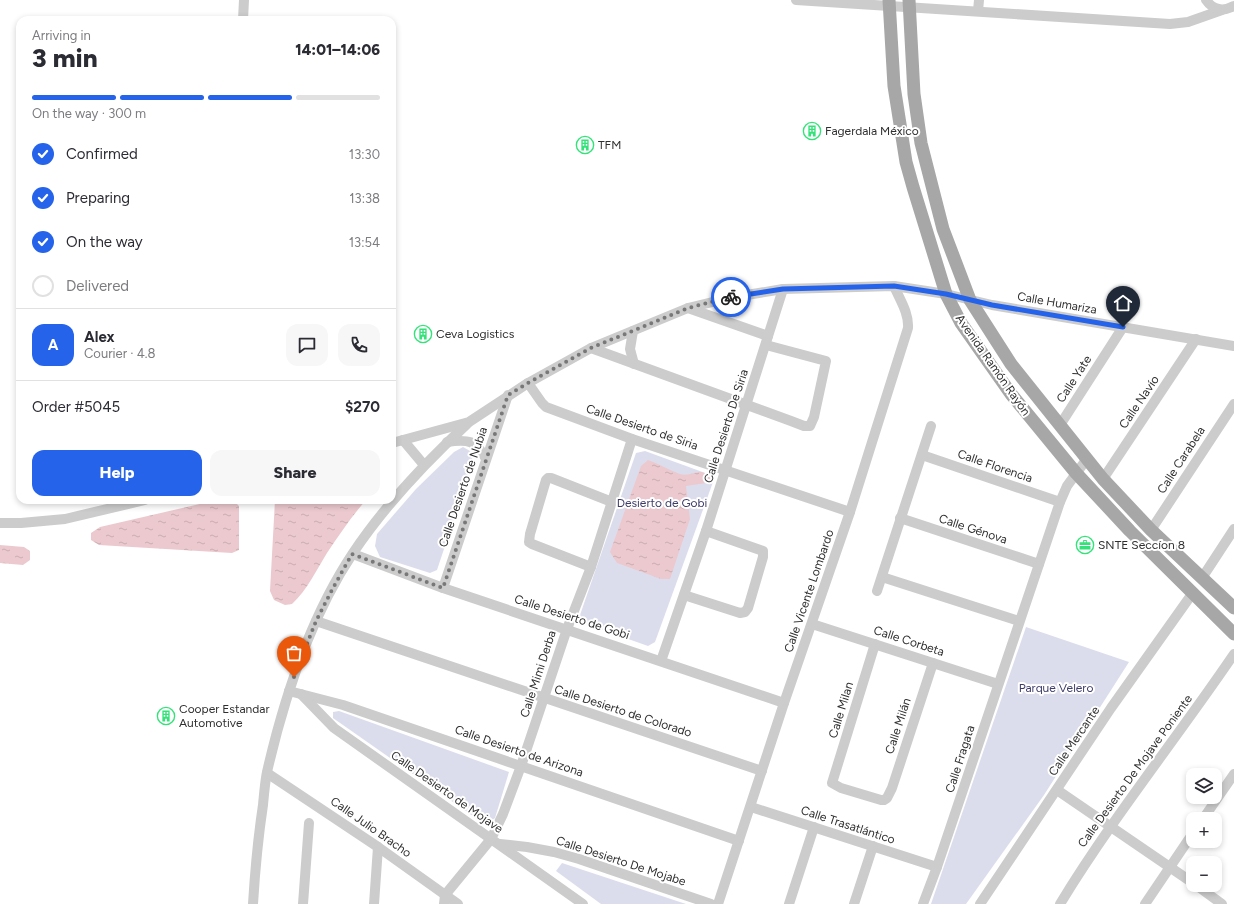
<!DOCTYPE html>
<meta charset="utf-8">
<style>
body{margin:0;font-family:Figtree,sans-serif;background:#f7f7f7;color:#2b2b33;height:100vh;display:flex;flex-direction:column;font-size:15px;white-space:nowrap}
*{box-sizing:border-box;margin:0}
p{font-size:13px;color:#7c7c81}
.icon{flex:none;width:22px;height:22px;fill:none;stroke:currentColor;stroke-width:2;stroke-linecap:round;stroke-linejoin:round}
.map{position:relative;flex:1;overflow:hidden}
.drawer{position:absolute;left:16px;top:16px;width:380px;height:488px;display:flex;flex-direction:column;background:#fff;border-radius:12px;box-shadow:0 2px 6px #0003}
.drawer>*{flex:none}
.tools{position:absolute;left:1186px;top:768px;display:grid;gap:8px}
.tools a{display:grid;place-items:center;width:36px;height:36px;border-radius:8px;background:#fff;box-shadow:0 2px 6px #0003;font-size:20px}
.pin{position:absolute;display:grid;place-items:center;width:34px;height:34px;color:#fff;margin:-41px -17px;border-radius:50% 50% 50% 0;rotate:-45deg;box-shadow:0 0 4px #0007}
.pin .icon{rotate:45deg}
.courier{position:absolute;display:grid;place-items:center;width:40px;height:40px;margin:-20px;border:3px solid #2563eb;border-radius:50%;background:#fff;color:#222;box-shadow:0 1px 5px #0007}
.head em{font-style:normal;font-weight:800}
.head div{display:flex;flex-direction:column-reverse}
.head{display:flex;align-items:center;justify-content:space-between;height:68px;padding:0 16px}
h1{font-size:26px;font-weight:800;line-height:30px}
.bar{display:grid;grid-template-columns:repeat(4,1fr);gap:6px 4px;align-content:center;height:48px;padding:0 16px}
.bar i{height:5px;border-radius:3px;background:#e1e1e2}
.bar .current{background:#2563eb}
.bar p{grid-column:span 4}
.line{display:flex;align-items:center;gap:10px;padding:0 16px;border-top:1px solid #e1e1e2}
.line div{flex:1}
.round{display:grid;place-items:center;flex:none;width:42px;height:42px;border-radius:12px;background:#f7f7f7}
ol{padding:0 16px;list-style:none}
li{display:flex;align-items:center;gap:12px;height:44px}
li p{margin-inline-start:auto}
li .icon{padding:4px;border-radius:50%;background:#2563eb;color:#fff;stroke-width:4}
li:last-child{color:#7c7c81}
li i{width:22px;height:22px;border:2px solid #e1e1e2;border-radius:50%}
.cta{display:flex;gap:8px;margin-top:auto;padding:8px 16px}
.cta a{flex:1;height:46px;border-radius:12px;background:#2563eb;color:#fff;font-size:16px;font-weight:800;line-height:46px;text-align:center}
.cta a+a{background:#f7f7f7;color:#2b2b33}
.map>svg:first-child{display:block}
.green{fill:#dcddec}
.water{fill:url(#water-ripples)}
.lines{fill:none;stroke-linecap:round;stroke-linejoin:round}
.minor{stroke:#ccc;stroke-width:10}
.major{stroke:#a7a7a7;stroke-width:13}
.done{stroke:#787878;stroke-width:4;stroke-dasharray:0 7.2}
.route{stroke:#2563eb;stroke-width:5}
.labels{text-anchor:middle;stroke-width:4;stroke-linejoin:round;paint-order:stroke}
.poi-label{font-size:12px;fill:#2f2f2f;stroke:#fff;text-anchor:start}
.street-label{font-size:12px;fill:#2f2f2f;stroke:#fff}
.park-label{font-size:12px;fill:#3d3c6a;stroke:#fff}
</style>
<div class="map">
<svg width="1234" height="904" viewBox="0 0 1234 904">
<defs>
<pattern id="water-ripples" width="26" height="14" patternUnits="userSpaceOnUse"><rect width="26" height="14" fill="#ebc9ce"/><path d="M2 4q2-2 4 0t4 0M15 11q2-2 4 0t4 0" fill="none" stroke="#caadb1"/></pattern>
</defs>
<rect width="100%" height="100%" fill="#fff"/>
<!-- green -->
<g class="green">
<path d="M 463,447 L 470,451 L 473,462 L 437,570 L 430,573 L 380,557 L 375,546 L 377,534 L 416,489 L 454,452 Z"/>
<path d="M 645,451 L 708,474 L 713,482 L 655,642 L 648,646 L 583,623 L 580,615 L 636,453 Z"/>
<path d="M 1026,627 L 1129,662 L 1044,795 L 966,904 L 931,904 Z"/>
<path d="M 339,711 L 509,772 L 495,818 L 490,822 L 480,821 L 333,718 L 333,712 Z"/>
<path d="M 562,863 L 686,904 L 601,904 L 556,871 Z"/>
</g>
<!-- water -->
<g class="water">
<path d="M 648,460 C 659,464 669,470 680,474 C 694,478 701,463 713,482 L 686,486 L 690,519 L 670,579 L 661,579 L 617,563 L 610,552 L 641,466 Z"/>
<path d="M 217,500 L 233,500 L 239,506 L 239,550 L 232,553 L 99,545 L 91,540 L 91,533 L 100,527 Z"/>
<path d="M 275,500 L 366,500 C 352,516 339,535 327,553 C 316,571 307,590 292,604 L 285,605 L 274,600 L 270,591 Z"/>
<path d="M 0,545 L 24,547 L 30,551 L 30,560 L 23,565 L 0,563 Z"/>
</g>
<g class="lines">
<!-- minor -->
<g class="minor">
<path d="M 796,0 L 1170,24 L 1188,22 L 1222,10"/>
<path d="M 1206,0 C 1213,10 1223,12 1234,6"/>
<path d="M 978,11 L 979,0"/>
<path d="M 243,20 L 244,0"/>
<path d="M 688,308 L 768,336"/>
<path d="M 633,331 L 630,349 L 634,364"/>
<path d="M 591,348 L 791,421 L 804,426 L 810,426 L 814,417 L 826,361 L 766,345"/>
<path d="M 528,383 L 542,403 L 546,407 L 632,439 L 850,512"/>
<path d="M 1060,425 L 1123,327"/>
<path d="M 403,440 L 424,465"/>
<path d="M 447,442 C 468,439 476,440 486,459"/>
<path d="M 392,443 L 469,422 L 528,383 L 591,348 L 688,308 L 729,298 L 783,289 L 894,286 L 946,294 L 992,305 L 1234,346"/>
<path d="M 922,455 L 1060,502"/>
<path d="M 1103,479 L 1196,339"/>
<path d="M 900,518 L 1039,564"/>
<path d="M 0,523 L 21,523 L 65,519 L 145,500"/>
<path d="M 1151,530 L 1234,404"/>
<path d="M 353,554 L 443,588 L 784,703"/>
<path d="M 591,567 L 532,544 L 529,542 L 530,534 L 546,480 L 548,478 L 551,478 L 612,502"/>
<path d="M 882,577 L 1019,621"/>
<path d="M 1202,578 L 1234,529"/>
<path d="M 443,588 L 508,395"/>
<path d="M 877,591 L 931,426"/>
<path d="M 684,595 L 740,613 L 745,612 L 748,608 L 763,557 L 763,551 L 706,531"/>
<path d="M 316,621 L 762,771"/>
<path d="M 812,624 L 998,684"/>
<path d="M 875,644 L 832,783 L 841,788 L 881,800 L 884,800 L 887,798 L 892,788 L 933,663"/>
<path d="M 661,661 L 706,531 L 783,289"/>
<path d="M 289,691 L 343,705 L 739,841"/>
<path d="M 301,694 L 334,728 L 583,904"/>
<path d="M 267,773 L 378,847 L 458,904"/>
<path d="M 1057,790 L 1193,883"/>
<path d="M 751,807 L 937,867"/>
<path d="M 1203,819 L 1234,774"/>
<path d="M 500,844 L 527,847 L 554,852 L 579,859 L 711,904"/>
<path d="M 1196,885 L 1222,904"/>
<path d="M 253,904 C 255,871 258,838 263,805 C 264,794 265,782 267,772 C 284,698 311,616 353,553 C 385,505 425,463 467,424"/>
<path d="M 303,904 L 309,823"/>
<path d="M 374,904 L 378,847"/>
<path d="M 444,904 L 445,895 L 491,839 L 503,814 L 521,766 L 567,629 L 591,567 L 632,439"/>
<path d="M 718,904 L 784,703 L 850,512 L 908,328 C 909,313 900,300 894,286"/>
<path d="M 789,904 L 814,827"/>
<path d="M 854,904 L 873,846"/>
<path d="M 923,904 L 937,867 L 1060,502 L 1067,486 L 1086,460"/>
<path d="M 980,904 L 1111,708 L 1192,594"/>
<path d="M 1060,904 C 1113,817 1177,738 1234,654"/>
<path d="M 1145,904 L 1193,833"/>
</g>
<!-- major -->
<g class="major">
<path d="M 889,0 L 894,86 L 906,162 L 913,187 L 946,294 L 961,323 L 1011,394 L 1076,473 L 1130,531 L 1234,634"/>
<path d="M 909,0 L 914,94 L 921,143 L 943,229 L 970,300 L 1011,364 L 1103,479 L 1151,530 L 1234,608"/>
</g>
</g>
<g class="lines">
<!-- done -->
<path class="done" d="M 294,677 L 316,621 L 333,588 L 352,554 L 443,588 L 508,395 L 528,383 L 591,348 L 688,308 L 731,297"/>
<!-- route -->
<path class="route" d="M 731,297 L 783,289 L 894,286 L 946,294 L 992,305 L 1123,327"/>
</g>
<!-- icons -->
<defs>
<symbol id="building-ring" viewBox="-11 -11 22 22"><circle r="9.5" fill="#fff" stroke="#33e379" stroke-width="1.5"/><path d="M-4-6H4V6H1V3H-1V6H-4ZM-2.5-4.3h1.7v1.8h-1.7ZM.8-4.3h1.7v1.8H.8ZM-2.5-1h1.7V.8h-1.7ZM.8-1h1.7V.8H.8Z" fill="#33e379"/></symbol>
<symbol id="office-ring" viewBox="-11 -11 22 22"><circle r="9.5" fill="#fff" stroke="#33e379" stroke-width="1.5"/><path d="M-6-3h4V-5.5h4V-3h4V5H-6ZM-1-4.5V-3h2v-1.5ZM-6 0V1H6V0Z" fill="#33e379"/></symbol>
</defs>
<g fill-rule="evenodd">
<use href="#building-ring" x="802" y="121" width="20" height="20"/>
<use href="#building-ring" x="575" y="135" width="20" height="20"/>
<use href="#building-ring" x="413" y="324" width="20" height="20"/>
<use href="#office-ring" x="1075" y="535" width="20" height="20"/>
<use href="#building-ring" x="156" y="706" width="20" height="20"/>
</g>
<g class="labels">
<!-- poi labels -->
<g class="poi-label">
<text x="825" y="135">Fagerdala México</text>
<text x="598" y="149">TFM</text>
<text x="436" y="338">Ceva Logistics</text>
<text x="1098" y="549">SNTE Seccíon 8</text>
<text x="179" y="713">Cooper Estandar<tspan x="179" dy="14">Automotive</tspan></text>
</g>
<!-- street labels -->
<g class="street-label">
<text transform="translate(1057 303) rotate(10)" y="4">Calle Humariza</text>
<text transform="translate(993 365) rotate(55)" y="4">Avenida Ramón Rayón</text>
<text transform="translate(1074 379) rotate(-57)" y="4">Calle Yate</text>
<text transform="translate(1139 402) rotate(-56)" y="4">Calle Navío</text>
<text transform="translate(726 426) rotate(-72)" y="4">Calle Desierto De Siria</text>
<text transform="translate(642 427) rotate(19)" y="4">Calle Desierto de Siria</text>
<text transform="translate(1181 460) rotate(-57)" y="4">Calle Carabela</text>
<text transform="translate(995 466) rotate(19)" y="4">Calle Florencia</text>
<text transform="translate(463 487) rotate(-71)" y="4">Calle Desierto de Nubia</text>
<text transform="translate(973 529) rotate(18)" y="4">Calle Génova</text>
<text transform="translate(809 591) rotate(-71)" y="4">Calle Vicente Lombardo</text>
<text transform="translate(572 617) rotate(18)" y="4">Calle Desierto de Gobi</text>
<text transform="translate(909 641) rotate(18)" y="4">Calle Corbeta</text>
<text transform="translate(538 674) rotate(-72)" y="4">Calle Mimi Derba</text>
<text transform="translate(841 710) rotate(-73)" y="4">Calle Milan</text>
<text transform="translate(623 711) rotate(18)" y="4">Calle Desierto de Colorado</text>
<text transform="translate(898 726) rotate(-72)" y="4">Calle Milán</text>
<text transform="translate(1074 741) rotate(-56)" y="4">Calle Mercante</text>
<text transform="translate(519 751) rotate(19)" y="4">Calle Desierto de Arizona</text>
<text transform="translate(960 759) rotate(-72)" y="4">Calle Fragata</text>
<text transform="translate(1135 771) rotate(-54)" y="4">Calle Desierto De Mojave Poniente</text>
<text transform="translate(447 792) rotate(35)" y="4">Calle Desierto de Mojave</text>
<text transform="translate(848 825) rotate(18)" y="4">Calle Trasatlántico</text>
<text transform="translate(371 827) rotate(35)" y="4">Calle Julio Bracho</text>
<text transform="translate(621 861) rotate(18)" y="4">Calle Desierto De Mojabe</text>
</g>
<!-- park labels -->
<g class="park-label">
<text x="662" y="507">Desierto de Gobi</text>
<text x="1056" y="692">Parque Velero</text>
</g>
</g>
</svg>
<div class="tools">
<a><svg class="icon" aria-label="layers" viewBox="0 0 24 24"><path d="M12 4l9 5-9 5-9-5zM3 14l9 5 9-5"/></svg></a>
<a>+</a>
<a>−</a>
</div>
<div class="pin" style="left:294px;top:677px;background:#ea580c"><svg class="icon" aria-label="bag" viewBox="0 0 24 24"><path d="M5 8h14l-1 12H6zM9 8a3 3 0 0 1 6 0"/></svg></div>
<div class="pin" style="left:1123px;top:327px;background:#1f2937"><svg class="icon" aria-label="home" viewBox="0 0 24 24"><path d="M3 11l9-7 9 7M6 9v11h12V9"/></svg></div>
<div class="courier" style="left:731px;top:297px"><svg class="icon" aria-label="bike" viewBox="0 0 24 24"><circle cx="6" cy="16" r="4"/><circle cx="18" cy="16" r="4"/><path d="M6 16l4-8h5l3 8M10 8l3 8H6M13 5h3"/></svg></div>
<section class="drawer">
<div class="head"><div><h1>3 min</h1><p>Arriving in</p></div><em>14:01–14:06</em></div>
<div class="bar"><i class="current"></i><i class="current"></i><i class="current"></i><i></i><p>On the way · 300 m</p></div>
<ol>
<li><svg class="icon" aria-label="check" viewBox="0 0 24 24"><path d="M5 12l5 5 9-10"/></svg>Confirmed<p>13:30</p></li>
<li><svg class="icon" aria-label="check" viewBox="0 0 24 24"><path d="M5 12l5 5 9-10"/></svg>Preparing<p>13:38</p></li>
<li><svg class="icon" aria-label="check" viewBox="0 0 24 24"><path d="M5 12l5 5 9-10"/></svg>On the way<p>13:54</p></li>
<li><i></i>Delivered</li>
</ol>
<div class="line" style="height:72px"><b class="round" style="background:#2563eb;color:#fff">A</b><div><b>Alex</b><p>Courier · 4.8</p></div><a class="round"><svg class="icon" aria-label="chat" viewBox="0 0 24 24"><path d="M4 5h16v11H9l-5 4z"/></svg></a><a class="round"><svg class="icon" aria-label="phone" viewBox="0 0 24 24"><path d="M5 4h4l2 5-3 2q2 4 5 5l2-3 5 2v4C11 20 4 13 5 4z"/></svg></a></div>
<div class="line" style="height:52px"><div>Order #5045</div><b>$270</b></div>
<div class="cta"><a>Help</a><a>Share</a></div>
</section>
</div>
